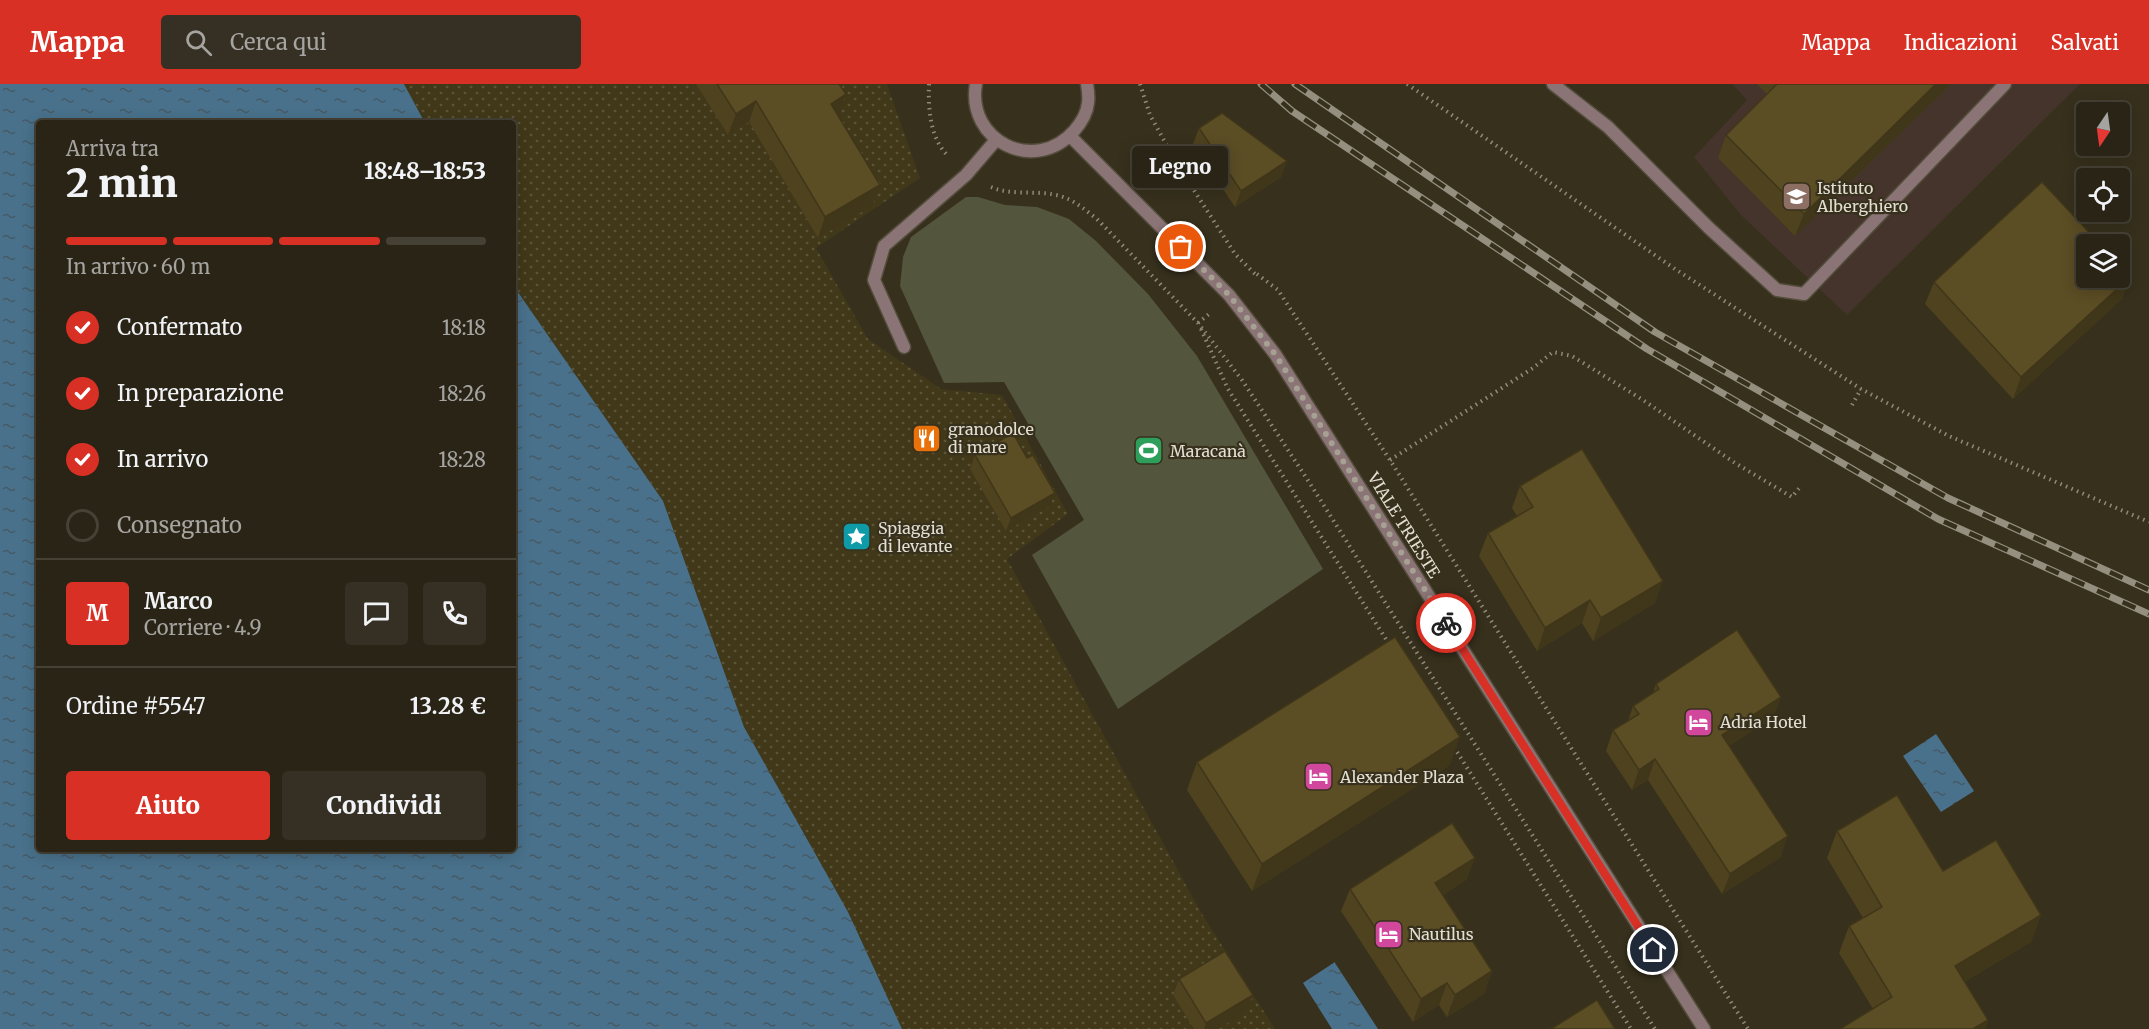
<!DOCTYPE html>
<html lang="it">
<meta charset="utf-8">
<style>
body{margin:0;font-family:Merriweather,serif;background:#353023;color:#f1f3f6;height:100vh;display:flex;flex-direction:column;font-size:22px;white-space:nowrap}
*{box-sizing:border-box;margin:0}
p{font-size:20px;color:#a5a4a1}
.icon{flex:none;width:33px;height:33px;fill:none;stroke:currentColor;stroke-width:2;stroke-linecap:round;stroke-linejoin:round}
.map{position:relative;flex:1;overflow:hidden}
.panel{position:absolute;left:36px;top:36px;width:480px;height:732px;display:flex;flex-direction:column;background:#292416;border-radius:6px;box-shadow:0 3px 15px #0003,0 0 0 2px #454135}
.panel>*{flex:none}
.needle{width:39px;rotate:193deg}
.fabs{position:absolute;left:2076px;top:18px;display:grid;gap:12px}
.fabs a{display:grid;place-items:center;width:54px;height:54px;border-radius:6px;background:#292416;box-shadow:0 3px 15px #0003,0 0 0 2px #454135;font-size:30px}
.pin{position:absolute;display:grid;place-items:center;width:51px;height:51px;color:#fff;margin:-26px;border:3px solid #fff;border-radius:50%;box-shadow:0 2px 6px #0007}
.courier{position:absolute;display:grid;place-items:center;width:60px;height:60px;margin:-30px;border:4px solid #d93025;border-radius:50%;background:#fff;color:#222;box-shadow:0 2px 8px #0007}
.bubble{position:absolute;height:42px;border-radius:6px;background:#292416;box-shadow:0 3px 15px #0003,0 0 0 2px #454135;font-size:20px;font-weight:800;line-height:42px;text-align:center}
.headline em{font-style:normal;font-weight:800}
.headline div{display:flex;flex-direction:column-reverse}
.headline{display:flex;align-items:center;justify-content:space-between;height:102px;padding:0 30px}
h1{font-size:39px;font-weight:800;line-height:45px}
.bar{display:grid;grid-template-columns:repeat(4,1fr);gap:9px 6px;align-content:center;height:72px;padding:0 30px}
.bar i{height:8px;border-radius:4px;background:#454135}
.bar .on{background:#d93025}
.bar p{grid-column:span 4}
.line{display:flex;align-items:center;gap:15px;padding:0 30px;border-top:2px solid #454135}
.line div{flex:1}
.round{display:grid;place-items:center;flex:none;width:63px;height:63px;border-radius:6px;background:#353023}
ol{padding:0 30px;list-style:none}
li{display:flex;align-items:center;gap:18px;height:66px}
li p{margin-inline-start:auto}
li .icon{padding:6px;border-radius:50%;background:#d93025;color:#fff;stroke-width:4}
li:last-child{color:#a5a4a1}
li i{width:33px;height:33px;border:3px solid #454135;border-radius:50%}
.action{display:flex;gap:12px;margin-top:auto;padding:12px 30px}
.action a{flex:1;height:69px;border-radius:6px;background:#d93025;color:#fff;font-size:24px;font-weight:800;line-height:69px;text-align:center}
.action a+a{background:#353023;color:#f1f3f6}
header{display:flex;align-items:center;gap:36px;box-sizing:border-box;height:84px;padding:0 30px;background:#d93025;color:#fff}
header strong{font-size:28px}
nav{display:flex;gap:33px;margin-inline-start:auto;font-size:21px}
.search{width:420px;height:54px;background:#353023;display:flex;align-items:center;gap:15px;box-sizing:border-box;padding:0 21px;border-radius:6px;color:#a5a4a1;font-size:22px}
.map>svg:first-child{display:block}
.education{fill:#45342b}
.green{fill:#53553c}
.sand{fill:url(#sand-dots)}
.water{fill:url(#water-ripples)}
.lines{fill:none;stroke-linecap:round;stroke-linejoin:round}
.lane-casing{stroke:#524c3a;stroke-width:15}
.street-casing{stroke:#524c3a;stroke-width:15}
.path{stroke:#908a7b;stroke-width:4;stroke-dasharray:1.5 4.5;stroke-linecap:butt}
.lane{stroke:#8a7476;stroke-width:12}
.street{stroke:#8a7476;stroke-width:12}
.rail-casing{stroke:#948f7f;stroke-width:7}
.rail{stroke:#37301d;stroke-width:4.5;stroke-dasharray:14;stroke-linecap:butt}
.wall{fill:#4e421f}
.shaded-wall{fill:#403619}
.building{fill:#5b4d24;stroke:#403619;stroke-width:1.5}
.done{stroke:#a6a193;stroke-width:6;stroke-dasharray:0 10.8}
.route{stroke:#d93025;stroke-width:8}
.labels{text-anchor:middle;stroke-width:4.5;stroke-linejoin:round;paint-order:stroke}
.poi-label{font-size:16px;fill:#e2ded2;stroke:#37301d;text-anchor:start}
.street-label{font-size:16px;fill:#e2ded2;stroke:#37301d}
</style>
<header>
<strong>Mappa</strong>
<div class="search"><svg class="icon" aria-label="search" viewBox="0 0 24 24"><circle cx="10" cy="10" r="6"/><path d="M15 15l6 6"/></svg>Cerca qui</div>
<nav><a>Mappa</a><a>Indicazioni</a><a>Salvati</a></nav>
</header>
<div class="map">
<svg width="2149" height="945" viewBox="0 0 2149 945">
<defs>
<pattern id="sand-dots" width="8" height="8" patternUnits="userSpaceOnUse" patternTransform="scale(1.5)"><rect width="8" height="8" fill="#403818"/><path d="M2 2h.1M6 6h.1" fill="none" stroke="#5b5439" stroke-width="1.8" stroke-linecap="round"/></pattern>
<pattern id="water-ripples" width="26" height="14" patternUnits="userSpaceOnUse" patternTransform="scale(1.5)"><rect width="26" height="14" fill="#49718b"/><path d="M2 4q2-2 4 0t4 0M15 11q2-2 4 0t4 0" fill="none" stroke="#465a65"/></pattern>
</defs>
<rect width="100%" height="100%" fill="#37301d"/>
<!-- education -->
<path class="education" d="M 1732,0 L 2080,0 L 1847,231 L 1741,131 L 1694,73 L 1747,16 Z"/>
<!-- green -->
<path class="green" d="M 966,113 L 978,113 L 1005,121 L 1037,123 L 1069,135 L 1096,157 L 1148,210 L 1197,272 L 1323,485 L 1118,625 L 1032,471 L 1084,436 L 1004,298 L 944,299 L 900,202 L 903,173 L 911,153 Z"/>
<!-- sand -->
<path class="sand" d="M 404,0 L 887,0 L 920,94 L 816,164 L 868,255 L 941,305 L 1002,311 L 1068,430 L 1007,475 L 1202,830 L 1275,945 L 902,945 L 848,828 L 744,643 L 663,417 L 513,201 L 513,39 L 425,39 Z"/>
<!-- water -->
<g class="water">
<path d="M 0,0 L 404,0 L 425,39 L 39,39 L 39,765 L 513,765 L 513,201 L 663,417 L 744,643 L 848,828 L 902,945 L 0,945 Z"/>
<path d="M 1936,650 L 1974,707 L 1941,728 L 1903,672 Z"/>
<path d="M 1335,878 L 1335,879 L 1378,945 L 1332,945 L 1303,899 Z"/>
</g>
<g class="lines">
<defs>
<g id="lane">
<path d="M 1553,0 L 1608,43 L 1709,144 L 1777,206 L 1804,210 L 2005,0"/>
<path d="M 904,263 L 874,196 L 884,162 L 966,91 L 996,56"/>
</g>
<g id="street">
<path d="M 976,0 C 966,57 1035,91 1074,47 C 1081,39 1087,30 1088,19 C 1089,13 1088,6 1087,0"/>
<path d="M 1070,52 L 1229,211 L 1275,270 L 1704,945"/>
</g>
</defs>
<!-- lane casing -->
<use href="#lane" class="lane-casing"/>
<!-- street casing -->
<use href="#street" class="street-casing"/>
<!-- path -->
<g class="path">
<path d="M 929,0 C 928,24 930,53 947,71"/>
<path d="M 1140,0 L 1150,31 L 1177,80 L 1235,170 L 1256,191"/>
<path d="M 1407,0 L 1675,185 L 1861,305 L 1949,352 L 2149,438"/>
<path d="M 991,103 C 1012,112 1035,106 1056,111 C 1072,114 1084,125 1097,135 L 1198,239 L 1242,296 L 1309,398 L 1655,945"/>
<path d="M 1257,190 L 1278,206 L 1390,376 L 1748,945"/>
<path d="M 1198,239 L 1209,230"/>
<path d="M 1201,245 L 1228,305 L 1389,560"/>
<path d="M 1852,321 L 1861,305"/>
<path d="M 1390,376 L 1533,284 L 1553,268 L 1572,272 L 1643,316 L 1735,379 L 1792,413 L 1800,403"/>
<path d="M 1454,663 L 1631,945"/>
</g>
<!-- lane -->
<use href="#lane" class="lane"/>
<!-- street -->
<use href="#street" class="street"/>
<defs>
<g id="rail">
<path d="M 1261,0 L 1292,27 L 1647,265 L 1938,435 L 2149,530"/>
<path d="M 1295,0 L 1655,248 L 1948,414 L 2149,506"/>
</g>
</defs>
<!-- rail casing -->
<use href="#rail" class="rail-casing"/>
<!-- rail -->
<use href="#rail" class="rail"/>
</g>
<!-- wall -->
<g class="wall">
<path d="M 696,0 L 839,0 L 838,32 L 872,122 L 818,154 L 749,38 L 728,51 Z"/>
<path d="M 1757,0 L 1951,0 L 1795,152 L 1718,74 L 1726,51 L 1767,10 Z"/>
<path d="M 1199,44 L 1287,77 L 1281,93 L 1235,123 L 1193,60 Z"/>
<path d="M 2130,193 L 2122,215 L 2013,315 L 1925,220 L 1934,198 Z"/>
<path d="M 975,371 L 1027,374 L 1050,422 L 1006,447 L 970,385 Z"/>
<path d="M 1520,402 L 1655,519 L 1593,557 L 1582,539 L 1537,567 L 1479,472 L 1488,449 L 1517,432 L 1512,424 Z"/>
<path d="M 1656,600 L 1781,613 L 1773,633 L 1729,662 L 1781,773 L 1722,810 L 1648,696 L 1632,706 L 1606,667 L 1613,646 L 1628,637 L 1633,622 L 1653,609 Z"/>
<path d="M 1197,678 L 1450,681 L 1252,807 L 1187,706 Z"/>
<path d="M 1837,747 L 1943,787 L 2041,831 L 2031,858 L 1964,898 L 1988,936 L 1985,945 L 1840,945 L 1873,925 L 1839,869 L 1849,842 L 1863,834 L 1827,774 Z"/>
<path d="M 1475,774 L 1466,796 L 1443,811 L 1492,887 L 1484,910 L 1447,933 L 1439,921 L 1413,938 L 1341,827 L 1350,805 Z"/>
<path d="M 1179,895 L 1247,927 L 1218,945 L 1194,945 L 1173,911 Z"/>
</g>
<!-- shaded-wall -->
<g class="shaded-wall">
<path d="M 1936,0 L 1951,0 L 1795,152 L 1804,130 Z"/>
<path d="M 846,10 L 838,31 L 831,20 Z"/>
<path d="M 756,17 L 749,38 L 728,51 L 736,30 Z"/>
<path d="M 1287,77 L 1281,93 L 1235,123 L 1241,107 Z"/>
<path d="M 880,101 L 872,122 L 818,154 L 825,133 Z"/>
<path d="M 2130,193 L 2122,215 L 2013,315 L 2021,293 Z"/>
<path d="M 1055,409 L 1050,422 L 1006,447 L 1011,434 Z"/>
<path d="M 1663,497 L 1655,519 L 1593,557 L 1601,534 Z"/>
<path d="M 1590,516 L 1582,539 L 1537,567 L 1545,544 Z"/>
<path d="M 1781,613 L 1773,633 L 1714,672 L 1722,651 Z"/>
<path d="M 1460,653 L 1450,681 L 1252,807 L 1262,780 Z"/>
<path d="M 1655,675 L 1648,696 L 1632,706 L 1639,686 Z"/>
<path d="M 1788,752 L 1781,773 L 1722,810 L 1730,790 Z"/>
<path d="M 1475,774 L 1466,796 L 1427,821 L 1435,799 Z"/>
<path d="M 2041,831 L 2031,858 L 1945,909 L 1955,882 Z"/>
<path d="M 1492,887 L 1484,910 L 1447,933 L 1455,911 Z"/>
<path d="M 1447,899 L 1439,921 L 1413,938 L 1421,915 Z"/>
<path d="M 1253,911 L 1247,927 L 1218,945 L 1204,945 L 1206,939 Z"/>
<path d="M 1988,936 L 1985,945 L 1973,945 Z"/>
</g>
<!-- building -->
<g class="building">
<path d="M 717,0 L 839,0 L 846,10 L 831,20 L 880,101 L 825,133 L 756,17 L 736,30 Z"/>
<path d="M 1777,0 L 1936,0 L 1804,130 L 1726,51 Z"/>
<path d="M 1222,29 L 1287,77 L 1241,107 L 1199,44 Z"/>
<path d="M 2042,98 L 2100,160 L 2086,160 L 2086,194 L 2120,194 L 2120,182 L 2130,193 L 2021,293 L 1934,198 Z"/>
<path d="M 1013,349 L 1027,374 L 1033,371 L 1055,409 L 1011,434 L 975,371 Z"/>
<path d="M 1582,365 L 1663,497 L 1601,534 L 1590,516 L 1545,544 L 1488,449 L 1533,423 L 1520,402 Z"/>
<path d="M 1737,546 L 1781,613 L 1722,651 L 1788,752 L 1730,790 L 1655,675 L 1639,686 L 1613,646 L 1639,630 L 1633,622 L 1659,605 L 1656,600 Z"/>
<path d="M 1395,553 L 1460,653 L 1262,780 L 1197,678 Z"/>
<path d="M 1897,711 L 1943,787 L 1996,756 L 2041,831 L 1955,882 L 1988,936 L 1973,945 L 1840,945 L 1892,913 L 1849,842 L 1882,823 L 1837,747 Z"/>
<path d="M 1452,739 L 1475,774 L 1435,799 L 1492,887 L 1455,911 L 1447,899 L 1421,915 L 1350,805 Z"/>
<path d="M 1225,867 L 1253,911 L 1206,939 L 1179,895 Z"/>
<path d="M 1597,916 L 1615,945 L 1551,945 Z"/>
</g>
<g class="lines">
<!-- done -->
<path class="done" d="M 1181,163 L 1229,211 L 1275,270 L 1446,539"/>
<!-- route -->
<path class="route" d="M 1446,539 L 1653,866"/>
</g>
<!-- icons -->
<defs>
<symbol id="school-square" viewBox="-11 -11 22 22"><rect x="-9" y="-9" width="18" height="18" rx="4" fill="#8d6e63" stroke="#37301d"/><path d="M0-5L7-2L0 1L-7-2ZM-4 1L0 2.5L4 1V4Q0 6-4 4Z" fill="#fff"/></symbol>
<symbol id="restaurant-square" viewBox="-11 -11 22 22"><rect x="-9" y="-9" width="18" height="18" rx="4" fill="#e8710a" stroke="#37301d"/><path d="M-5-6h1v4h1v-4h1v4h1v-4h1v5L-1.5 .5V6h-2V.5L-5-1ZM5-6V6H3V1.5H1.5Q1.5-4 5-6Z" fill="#fff"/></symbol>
<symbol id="stadium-square" viewBox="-11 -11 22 22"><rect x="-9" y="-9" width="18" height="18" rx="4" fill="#2e9e5b" stroke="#37301d"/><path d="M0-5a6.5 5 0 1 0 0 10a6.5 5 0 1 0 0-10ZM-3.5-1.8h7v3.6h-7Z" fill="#fff"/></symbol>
<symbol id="sight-square" viewBox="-11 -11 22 22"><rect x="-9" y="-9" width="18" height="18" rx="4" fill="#0f9aa8" stroke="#37301d"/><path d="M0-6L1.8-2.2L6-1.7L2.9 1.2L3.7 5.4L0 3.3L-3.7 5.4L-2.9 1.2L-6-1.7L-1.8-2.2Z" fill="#fff"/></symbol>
<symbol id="hotel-square" viewBox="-11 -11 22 22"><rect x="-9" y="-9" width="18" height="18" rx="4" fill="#d1479c" stroke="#37301d"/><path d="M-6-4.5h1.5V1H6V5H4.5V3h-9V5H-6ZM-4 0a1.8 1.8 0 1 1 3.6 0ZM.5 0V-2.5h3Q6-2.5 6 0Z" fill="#fff"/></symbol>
</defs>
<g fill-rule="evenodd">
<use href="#school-square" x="1780" y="96" width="33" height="33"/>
<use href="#restaurant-square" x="910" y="338" width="33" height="33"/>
<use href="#stadium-square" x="1132" y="350" width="33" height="33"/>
<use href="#sight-square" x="840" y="436" width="33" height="33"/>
<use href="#hotel-square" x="1682" y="622" width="33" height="33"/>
<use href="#hotel-square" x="1302" y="676" width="33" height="33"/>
<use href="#hotel-square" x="1372" y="834" width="33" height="33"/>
</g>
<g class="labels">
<!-- poi labels -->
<g class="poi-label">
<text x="1817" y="110">Istituto<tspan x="1817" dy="18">Alberghiero</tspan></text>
<text x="948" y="351">granodolce<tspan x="948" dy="18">di mare</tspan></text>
<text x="1170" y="373">Maracanà</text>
<text x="878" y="450">Spiaggia<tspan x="878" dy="18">di levante</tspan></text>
<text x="1720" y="644">Adria Hotel</text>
<text x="1340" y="699">Alexander Plaza</text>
<text x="1409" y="856">Nautilus</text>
</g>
<!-- street labels -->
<g class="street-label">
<text transform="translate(1404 441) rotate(58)" y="6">VIALE TRIESTE</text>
</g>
</g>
</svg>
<div class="fabs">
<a><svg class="needle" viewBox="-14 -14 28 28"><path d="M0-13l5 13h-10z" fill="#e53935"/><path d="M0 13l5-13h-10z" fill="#a5a4a1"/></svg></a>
<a><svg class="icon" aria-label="locate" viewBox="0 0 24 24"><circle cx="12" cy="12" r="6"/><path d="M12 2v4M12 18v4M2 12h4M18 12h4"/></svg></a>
<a><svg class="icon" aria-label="layers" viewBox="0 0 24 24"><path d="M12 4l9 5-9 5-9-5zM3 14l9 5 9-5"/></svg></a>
</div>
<div class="pin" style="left:1181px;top:163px;background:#ea580c"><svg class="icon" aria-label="bag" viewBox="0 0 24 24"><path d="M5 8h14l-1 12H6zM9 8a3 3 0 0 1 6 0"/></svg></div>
<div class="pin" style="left:1653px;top:866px;background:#1f2937"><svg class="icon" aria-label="home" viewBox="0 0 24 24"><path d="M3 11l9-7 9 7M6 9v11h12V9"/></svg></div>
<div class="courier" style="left:1446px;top:539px"><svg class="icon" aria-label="bike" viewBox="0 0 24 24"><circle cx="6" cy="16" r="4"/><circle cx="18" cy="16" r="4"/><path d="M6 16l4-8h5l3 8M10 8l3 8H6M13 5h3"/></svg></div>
<div class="bubble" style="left:1132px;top:62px;width:96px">Legno</div>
<section class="panel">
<div class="headline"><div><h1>2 min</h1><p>Arriva tra</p></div><em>18:48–18:53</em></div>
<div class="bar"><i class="on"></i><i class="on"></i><i class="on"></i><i></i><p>In arrivo · 60 m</p></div>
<ol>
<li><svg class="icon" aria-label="check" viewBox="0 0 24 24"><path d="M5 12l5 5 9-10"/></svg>Confermato<p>18:18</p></li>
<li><svg class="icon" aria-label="check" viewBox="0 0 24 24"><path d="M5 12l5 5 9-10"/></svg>In preparazione<p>18:26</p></li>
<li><svg class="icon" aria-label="check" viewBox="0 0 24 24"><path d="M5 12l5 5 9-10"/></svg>In arrivo<p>18:28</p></li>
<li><i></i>Consegnato</li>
</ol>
<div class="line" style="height:108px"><b class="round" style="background:#d93025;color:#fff">M</b><div><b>Marco</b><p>Corriere · 4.9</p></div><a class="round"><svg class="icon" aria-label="chat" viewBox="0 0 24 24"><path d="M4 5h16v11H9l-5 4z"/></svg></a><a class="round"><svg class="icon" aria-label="phone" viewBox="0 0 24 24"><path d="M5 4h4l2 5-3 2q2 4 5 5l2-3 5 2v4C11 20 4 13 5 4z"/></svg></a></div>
<div class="line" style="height:78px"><div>Ordine #5547</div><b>13.28 €</b></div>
<div class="action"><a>Aiuto</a><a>Condividi</a></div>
</section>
</div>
